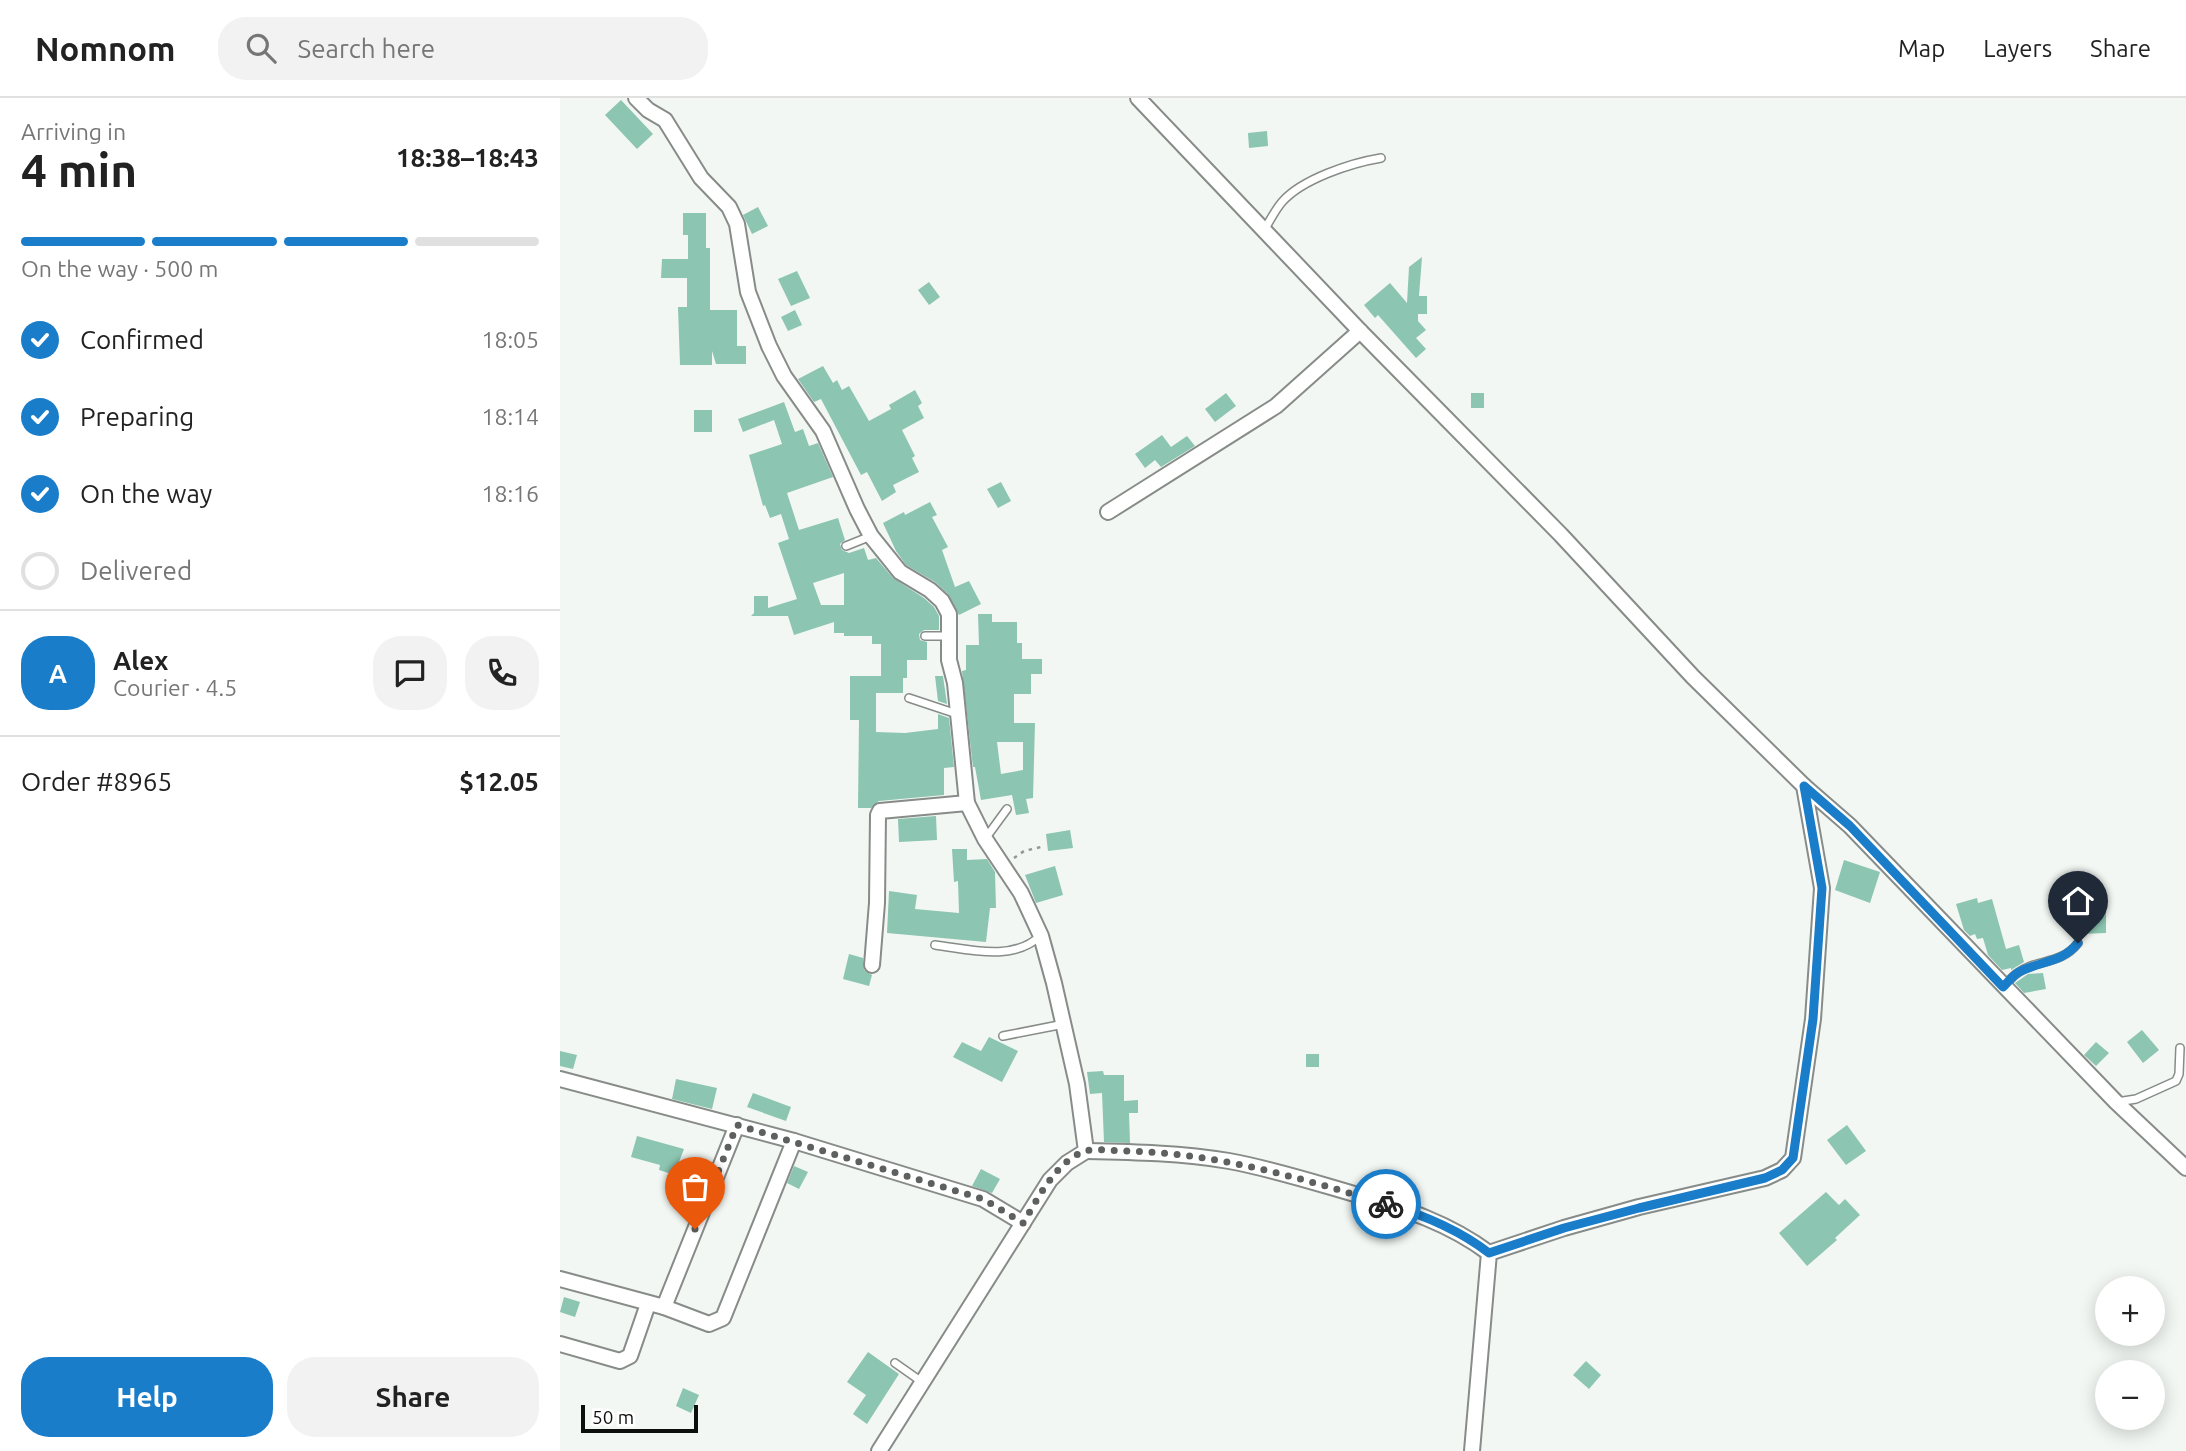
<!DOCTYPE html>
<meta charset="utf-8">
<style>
body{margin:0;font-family:Ubuntu,sans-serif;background:#f2f2f2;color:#222;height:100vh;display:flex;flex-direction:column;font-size:26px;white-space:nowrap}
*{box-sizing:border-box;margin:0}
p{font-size:23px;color:#767676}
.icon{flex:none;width:38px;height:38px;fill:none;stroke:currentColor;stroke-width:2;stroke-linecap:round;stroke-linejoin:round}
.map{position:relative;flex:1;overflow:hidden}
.drawer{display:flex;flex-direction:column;background:#fff;width:560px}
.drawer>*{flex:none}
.tools{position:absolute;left:1535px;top:1178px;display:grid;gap:14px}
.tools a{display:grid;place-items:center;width:70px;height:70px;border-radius:50%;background:#fff;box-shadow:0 4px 18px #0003;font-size:35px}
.scale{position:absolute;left:21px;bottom:18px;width:117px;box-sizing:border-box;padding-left:7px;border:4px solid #0d0f0d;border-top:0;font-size:19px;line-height:24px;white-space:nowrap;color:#0d0f0d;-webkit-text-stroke:5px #fff;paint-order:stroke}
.pin{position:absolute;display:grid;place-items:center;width:60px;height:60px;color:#fff;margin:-72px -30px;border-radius:50% 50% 50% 0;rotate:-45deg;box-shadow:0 0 7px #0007}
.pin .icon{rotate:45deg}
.courier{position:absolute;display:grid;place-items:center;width:70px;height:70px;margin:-35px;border:5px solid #1a7dc9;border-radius:50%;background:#fff;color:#222;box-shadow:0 2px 9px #0007}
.summary em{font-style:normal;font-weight:600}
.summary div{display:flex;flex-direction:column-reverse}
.summary{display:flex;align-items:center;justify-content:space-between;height:119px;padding:0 21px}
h1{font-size:46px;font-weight:600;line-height:52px}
.bar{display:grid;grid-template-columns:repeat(4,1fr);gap:10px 7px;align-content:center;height:84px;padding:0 21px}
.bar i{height:9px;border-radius:5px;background:#e0e0e0}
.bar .active{background:#1a7dc9}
.bar p{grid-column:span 4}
.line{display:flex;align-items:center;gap:18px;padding:0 21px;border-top:2px solid #e0e0e0}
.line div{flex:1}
.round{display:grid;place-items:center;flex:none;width:74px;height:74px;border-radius:28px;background:#f2f2f2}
ol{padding:0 21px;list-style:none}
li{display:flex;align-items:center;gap:21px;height:77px}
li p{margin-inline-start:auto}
li .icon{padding:7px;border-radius:50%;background:#1a7dc9;color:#fff;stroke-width:4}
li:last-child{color:#767676}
li i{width:38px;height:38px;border:4px solid #e0e0e0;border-radius:50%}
.action{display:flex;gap:14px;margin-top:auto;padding:14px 21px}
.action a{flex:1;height:80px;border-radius:28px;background:#1a7dc9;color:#fff;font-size:28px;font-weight:600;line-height:80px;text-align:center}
.action a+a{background:#f2f2f2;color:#222}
header{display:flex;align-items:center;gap:42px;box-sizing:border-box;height:98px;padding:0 35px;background:#fff;border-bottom:2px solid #e0e0e0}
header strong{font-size:33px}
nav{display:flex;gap:38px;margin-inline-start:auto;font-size:24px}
.search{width:490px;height:63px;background:#f2f2f2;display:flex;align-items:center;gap:18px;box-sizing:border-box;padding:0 24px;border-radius:28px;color:#767676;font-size:26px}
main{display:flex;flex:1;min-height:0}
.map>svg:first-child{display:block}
.building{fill:#8cc5b1;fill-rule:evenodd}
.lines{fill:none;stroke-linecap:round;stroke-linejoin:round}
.lane-casing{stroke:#878c88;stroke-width:10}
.street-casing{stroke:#878c88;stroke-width:18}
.path{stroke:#939693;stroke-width:2.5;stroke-dasharray:3.5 5;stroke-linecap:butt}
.lane{stroke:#fff;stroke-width:7}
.street{stroke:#fff;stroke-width:14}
.done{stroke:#5d605e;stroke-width:7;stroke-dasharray:0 12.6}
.route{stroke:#1a7dc9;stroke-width:9}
</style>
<header>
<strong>Nomnom</strong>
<div class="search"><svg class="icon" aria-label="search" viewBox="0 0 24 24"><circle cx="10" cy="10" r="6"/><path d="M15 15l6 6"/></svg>Search here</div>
<nav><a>Map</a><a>Layers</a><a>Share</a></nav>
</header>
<main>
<section class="drawer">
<div class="summary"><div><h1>4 min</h1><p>Arriving in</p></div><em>18:38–18:43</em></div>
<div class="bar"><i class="active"></i><i class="active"></i><i class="active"></i><i></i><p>On the way · 500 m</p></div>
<ol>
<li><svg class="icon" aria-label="check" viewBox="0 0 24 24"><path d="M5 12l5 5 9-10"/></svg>Confirmed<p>18:05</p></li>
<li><svg class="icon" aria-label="check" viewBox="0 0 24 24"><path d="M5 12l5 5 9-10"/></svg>Preparing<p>18:14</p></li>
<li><svg class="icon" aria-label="check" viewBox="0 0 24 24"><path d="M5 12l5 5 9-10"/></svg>On the way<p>18:16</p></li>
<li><i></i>Delivered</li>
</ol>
<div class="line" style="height:126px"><b class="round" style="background:#1a7dc9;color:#fff">A</b><div><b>Alex</b><p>Courier · 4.5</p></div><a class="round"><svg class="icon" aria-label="chat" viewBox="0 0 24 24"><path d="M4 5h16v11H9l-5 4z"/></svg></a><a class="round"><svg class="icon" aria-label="phone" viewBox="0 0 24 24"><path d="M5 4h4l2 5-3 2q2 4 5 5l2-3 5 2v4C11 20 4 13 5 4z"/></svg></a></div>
<div class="line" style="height:91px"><div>Order #8965</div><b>$12.05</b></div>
<div class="action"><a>Help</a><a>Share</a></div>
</section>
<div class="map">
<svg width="1626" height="1353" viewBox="0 0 1626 1353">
<rect width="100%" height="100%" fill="#f2f7f3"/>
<!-- building -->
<g class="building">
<path d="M 61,2 L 93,36 L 77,51 L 45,17 Z"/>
<path d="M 707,33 L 708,48 L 689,50 L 688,35 Z"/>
<path d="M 198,109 L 208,128 L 192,136 L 183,117 Z"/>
<path d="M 123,115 L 146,115 L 146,150 L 150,150 L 150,212 L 177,212 L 177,248 L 186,248 L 186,266 L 156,266 L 152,253 L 152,267 L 120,267 L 118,209 L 127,209 L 127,180 L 101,180 L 102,161 L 128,161 L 128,137 L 123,137 Z"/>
<path d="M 862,159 L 859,198 L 867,198 L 867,216 L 858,216 L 858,223 L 866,232 L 856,240 L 866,251 L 856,260 L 818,217 L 815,220 L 804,207 L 830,185 L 847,205 L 849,169 Z"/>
<path d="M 237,173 L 250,200 L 231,208 L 218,181 Z"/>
<path d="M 369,184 L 380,199 L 369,207 L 358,192 Z"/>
<path d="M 235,212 L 242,227 L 228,233 L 221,219 Z"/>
<path d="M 263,268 L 273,285 L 277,282 L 282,292 L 289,288 L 309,323 L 331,311 L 329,307 L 355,292 L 362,305 L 358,308 L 364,320 L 342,332 L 355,358 L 352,360 L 359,374 L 333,387 L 336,394 L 322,403 L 307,374 L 301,377 L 261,301 L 254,304 L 238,281 Z"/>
<path d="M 666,295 L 676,308 L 655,324 L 645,311 Z"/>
<rect x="911" y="295" width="13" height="15"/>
<path d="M 224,304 L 235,334 L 243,331 L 249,348 L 258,345 L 273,379 L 227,395 L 239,432 L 278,420 L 285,442 L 280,446 L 282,452 L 289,455 L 304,450 L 308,462 L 316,460 L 333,480 L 364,500 L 374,509 L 379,518 L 379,532 L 364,532 L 359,536 L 360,542 L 367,544 L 367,562 L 347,562 L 347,580 L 343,580 L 343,595 L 316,595 L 316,634 L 345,635 L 378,631 L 378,616 L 389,620 L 394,669 L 384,670 L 384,697 L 319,703 L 311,710 L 298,710 L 299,622 L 290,622 L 290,578 L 321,578 L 321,546 L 312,546 L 312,538 L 284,538 L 284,535 L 274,535 L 274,524 L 234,537 L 228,518 L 191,518 L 194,515 L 194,498 L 208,498 L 208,510 L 237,501 L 218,445 L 229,441 L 221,416 L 210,420 L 205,407 L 203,408 L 189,357 L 222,346 L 214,322 L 183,334 L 178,321 ZM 284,475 L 284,507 L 261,507 L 253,485 Z"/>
<rect x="134" y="312" width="18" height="22"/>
<path d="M 602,337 L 611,349 L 627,338 L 635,348 L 601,369 L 595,362 L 585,370 L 575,356 Z"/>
<path d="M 441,384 L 451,403 L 438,410 L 427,391 Z"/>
<path d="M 370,404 L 377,417 L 372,419 L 388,449 L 382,452 L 395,489 L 409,483 L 421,506 L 399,517 L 388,496 L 375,484 L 346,467 L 336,453 L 323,425 L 344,414 L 345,417 Z"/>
<path d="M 418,516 L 432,516 L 432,524 L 457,524 L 457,545 L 462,545 L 462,561 L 482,561 L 482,576 L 471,576 L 471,596 L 454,596 L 454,625 L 475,625 L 473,700 L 466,701 L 469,715 L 456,717 L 452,697 L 421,702 L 415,669 L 413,669 L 402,573 L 406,572 L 406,547 L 419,547 ZM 437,644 L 463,644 L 463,672 L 441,676 Z"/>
<path d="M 375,578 L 383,578 L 387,606 L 378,603 Z"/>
<path d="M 376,718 L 377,742 L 339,744 L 338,721 Z"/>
<path d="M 510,732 L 513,750 L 488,753 L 486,736 Z"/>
<path d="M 392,751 L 407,751 L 407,762 L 427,761 L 435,774 L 436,810 L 430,810 L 426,844 L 327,835 L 329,793 L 357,797 L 355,811 L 399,815 L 398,783 L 394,784 Z"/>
<path d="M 1284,762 L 1320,774 L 1310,805 L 1275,792 Z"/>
<path d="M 495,768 L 503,797 L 476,805 L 465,777 Z"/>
<path d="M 1417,800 L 1418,805 L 1432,801 L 1446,851 L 1459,847 L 1464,864 L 1451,872 L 1451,870 L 1442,872 L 1428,857 L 1423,840 L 1417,841 L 1415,836 L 1410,838 L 1404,832 L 1396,806 Z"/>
<path d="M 1530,812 L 1546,813 L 1546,835 L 1521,836 L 1520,821 L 1530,820 Z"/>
<path d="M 289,856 L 303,860 L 304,872 L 312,877 L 309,888 L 283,881 Z"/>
<path d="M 1483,875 L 1486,891 L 1464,895 L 1455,885 L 1468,876 Z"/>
<path d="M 1582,932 L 1599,952 L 1583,965 L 1567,944 Z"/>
<path d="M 429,939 L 458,953 L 442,984 L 393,959 L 402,944 L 421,953 Z"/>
<path d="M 1536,944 L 1549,955 L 1536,968 L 1524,957 Z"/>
<path d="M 0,953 L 17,957 L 13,971 L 0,968 Z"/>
<rect x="746" y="956" width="13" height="13"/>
<path d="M 543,973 L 544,977 L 564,977 L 564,1003 L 578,1002 L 578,1015 L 569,1015 L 570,1045 L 544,1044 L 542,995 L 530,996 L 527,974 Z"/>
<path d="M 116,981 L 157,990 L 152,1011 L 112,1001 Z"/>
<path d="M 193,995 L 231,1009 L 226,1023 L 187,1009 Z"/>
<path d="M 1287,1027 L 1306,1053 L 1286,1067 L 1267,1042 Z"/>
<path d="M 77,1038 L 124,1051 L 119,1064 L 131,1068 L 127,1081 L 99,1072 L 100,1067 L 71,1059 Z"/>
<path d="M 234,1068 L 248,1074 L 239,1091 L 227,1085 Z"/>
<path d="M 421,1071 L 440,1081 L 432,1095 L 412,1088 Z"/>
<path d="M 1266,1094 L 1279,1107 L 1285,1101 L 1300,1117 L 1275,1140 L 1277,1142 L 1247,1168 L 1219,1135 Z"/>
<path d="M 4,1199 L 20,1204 L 15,1219 L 0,1214 Z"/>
<path d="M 308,1254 L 339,1276 L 307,1326 L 293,1316 L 306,1297 L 287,1284 Z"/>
<path d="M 1026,1263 L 1041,1277 L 1029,1291 L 1013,1277 Z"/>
<path d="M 123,1290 L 139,1297 L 131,1315 L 116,1308 Z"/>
</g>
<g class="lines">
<defs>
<g id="lane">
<path d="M 704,132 C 710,123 715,112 722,104 C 742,81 791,65 821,60"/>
<path d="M 286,448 L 311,438"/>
<path d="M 365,538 L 389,538"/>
<path d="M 349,600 L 397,616"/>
<path d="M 425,741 L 447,711"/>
<path d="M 375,847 C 408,851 453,864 480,838"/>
<path d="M 1444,888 C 1448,884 1452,879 1456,876 C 1477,860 1500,868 1518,845"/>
<path d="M 443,938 L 504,926"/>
<path d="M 1557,1004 L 1576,1001 L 1616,983 L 1619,976 L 1620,950"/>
<path d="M 335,1265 L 362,1284"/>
</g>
<g id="street">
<path d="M 76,0 L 88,12 L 105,22 L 141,80 L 169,109 L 177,126 L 188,194 L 209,248 L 224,278 L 263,333 L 297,411 L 311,438 L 340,474 L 370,492 L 382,503 L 389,516 L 389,562 L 395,585 L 407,705 L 425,741 L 461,795 L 481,838 L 494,885 L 517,986 L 526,1053 L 507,1065 L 490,1082 L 319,1353"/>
<path d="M 578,0 L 800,233 L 1001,437 L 1133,579 L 1244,688 L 1262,790 L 1253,921 L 1233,1060 L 1222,1072 L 1205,1080 L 1079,1109 L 1004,1130 L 929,1155 L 912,1353"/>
<path d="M 548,414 L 716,308 L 800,233"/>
<path d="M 1244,688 L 1290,728 L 1556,1004 L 1626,1070"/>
<path d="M 312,867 L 317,805 L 318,717 L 320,713 L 407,705"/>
<path d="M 0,981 L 234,1043 L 423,1101 L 463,1125"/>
<path d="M 526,1053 C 574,1054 622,1055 669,1063 C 713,1071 756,1085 798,1097 C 845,1111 889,1125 929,1155"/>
<path d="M 0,1181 L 104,1209 L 149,1226 L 163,1220 L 234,1043"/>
<path d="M 104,1209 L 177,1027"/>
<path d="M 0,1246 L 60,1263 L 70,1258 L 88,1206"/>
</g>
</defs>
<!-- lane casing -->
<use href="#lane" class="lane-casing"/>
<!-- street casing -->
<use href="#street" class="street-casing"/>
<!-- path -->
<path class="path" d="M 454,760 L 464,753 L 481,749"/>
<!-- lane -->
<use href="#lane" class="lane"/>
<!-- street -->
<use href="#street" class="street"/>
</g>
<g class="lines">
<!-- done -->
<path class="done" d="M 135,1131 L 177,1027 L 423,1101 L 463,1125 C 478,1101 496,1062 526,1053 C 536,1050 552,1053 563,1053 C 654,1054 740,1080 826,1106"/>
<!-- route -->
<path class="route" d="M 826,1106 C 864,1117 898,1131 929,1155 L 1004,1130 L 1079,1110 L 1205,1080 L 1222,1072 L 1233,1060 L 1253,921 L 1262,790 L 1244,688 L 1290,728 L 1443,889 C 1449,883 1454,876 1461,873 C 1482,863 1503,864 1518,845"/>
</g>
</svg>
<div class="tools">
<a>+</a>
<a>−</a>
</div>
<div class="scale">50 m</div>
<div class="pin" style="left:135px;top:1131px;background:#ea580c"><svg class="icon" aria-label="bag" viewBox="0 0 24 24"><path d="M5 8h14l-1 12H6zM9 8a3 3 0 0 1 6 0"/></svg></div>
<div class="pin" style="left:1518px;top:845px;background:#1f2937"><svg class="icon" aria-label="home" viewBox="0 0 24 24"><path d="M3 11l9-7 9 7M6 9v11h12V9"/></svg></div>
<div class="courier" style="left:826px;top:1106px"><svg class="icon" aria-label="bike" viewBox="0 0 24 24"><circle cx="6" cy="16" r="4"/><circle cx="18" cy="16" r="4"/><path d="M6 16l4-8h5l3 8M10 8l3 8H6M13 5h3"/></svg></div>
</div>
</main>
